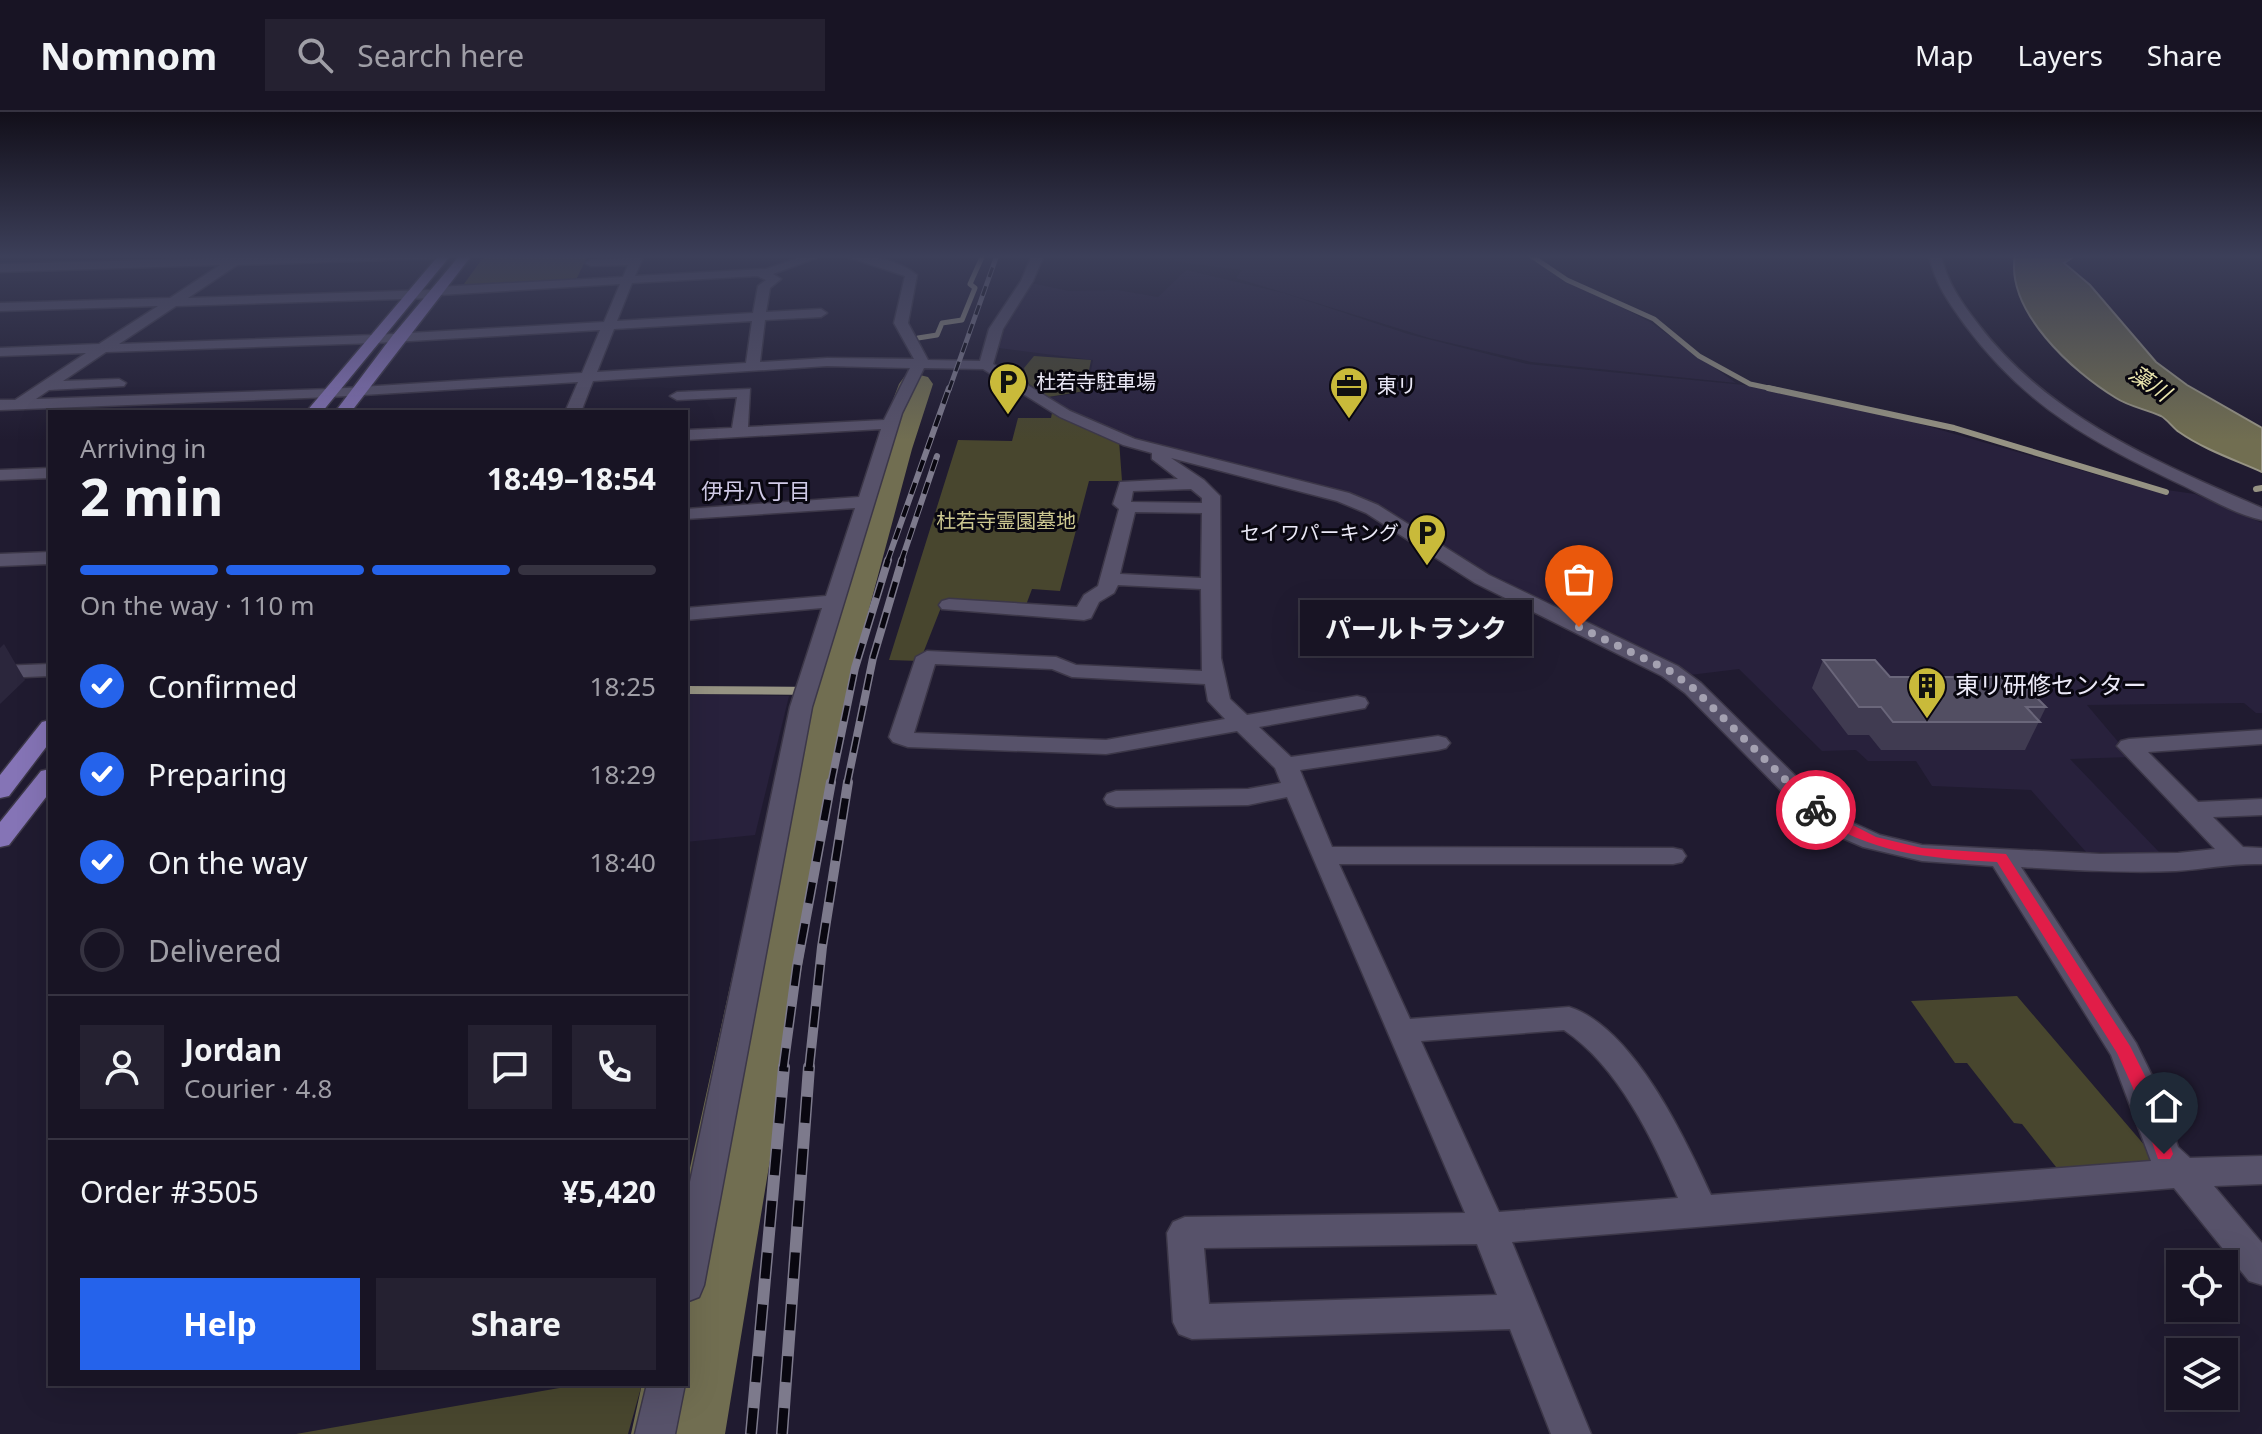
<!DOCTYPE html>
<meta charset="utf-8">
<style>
body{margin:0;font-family:"Noto Sans","Noto Sans JP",sans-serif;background:#252131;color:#f1f3f6;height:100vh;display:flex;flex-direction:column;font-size:30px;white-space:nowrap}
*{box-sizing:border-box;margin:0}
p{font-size:26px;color:#9f9ea6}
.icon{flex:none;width:44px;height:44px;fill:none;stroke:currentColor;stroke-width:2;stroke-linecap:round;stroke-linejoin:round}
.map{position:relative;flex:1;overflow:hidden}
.side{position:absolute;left:48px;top:298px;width:640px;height:976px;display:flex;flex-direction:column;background:#181424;border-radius:0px;box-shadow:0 8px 32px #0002,0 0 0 2px #363341}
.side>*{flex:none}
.tools{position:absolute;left:2166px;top:1138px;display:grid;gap:16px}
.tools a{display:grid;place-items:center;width:72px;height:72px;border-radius:0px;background:#181424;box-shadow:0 8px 32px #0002,0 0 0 2px #363341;font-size:40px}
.pin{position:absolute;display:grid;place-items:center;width:68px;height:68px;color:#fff;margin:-82px -34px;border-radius:50% 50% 50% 0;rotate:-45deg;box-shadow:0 0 8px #0007}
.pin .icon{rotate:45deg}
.courier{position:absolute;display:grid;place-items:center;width:80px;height:80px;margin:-40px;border:6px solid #e11d48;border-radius:50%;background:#fff;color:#222;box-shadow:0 2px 10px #0007}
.bubble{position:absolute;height:56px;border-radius:0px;background:#181424;box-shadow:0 8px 32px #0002,0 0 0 2px #363341;font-size:26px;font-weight:700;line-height:56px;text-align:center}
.summary em{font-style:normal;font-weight:700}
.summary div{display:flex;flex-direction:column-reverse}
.summary{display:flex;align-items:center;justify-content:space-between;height:136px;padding:0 32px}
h1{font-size:52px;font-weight:700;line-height:60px}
.bar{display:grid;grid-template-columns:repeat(4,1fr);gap:12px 8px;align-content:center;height:96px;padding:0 32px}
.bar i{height:10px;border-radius:6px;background:#363341}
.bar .on{background:#2563eb}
.bar p{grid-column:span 4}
.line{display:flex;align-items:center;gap:20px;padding:0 32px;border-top:2px solid #363341}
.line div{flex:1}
.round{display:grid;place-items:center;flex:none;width:84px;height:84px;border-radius:0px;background:#252131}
ol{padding:0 32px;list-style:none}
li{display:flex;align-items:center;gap:24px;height:88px}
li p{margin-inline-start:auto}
li .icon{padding:8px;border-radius:50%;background:#2563eb;color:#fff;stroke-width:4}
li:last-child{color:#9f9ea6}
li i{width:44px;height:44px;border:4px solid #363341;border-radius:50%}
.button{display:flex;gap:16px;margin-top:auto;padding:16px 32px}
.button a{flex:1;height:92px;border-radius:0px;background:#2563eb;color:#fff;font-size:32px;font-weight:700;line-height:92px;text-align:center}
.button a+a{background:#252131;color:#f1f3f6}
header{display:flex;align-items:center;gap:48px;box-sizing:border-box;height:112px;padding:0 40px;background:#181424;border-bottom:2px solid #363341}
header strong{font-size:38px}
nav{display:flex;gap:44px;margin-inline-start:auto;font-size:28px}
.search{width:560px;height:72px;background:#252131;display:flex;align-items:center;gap:20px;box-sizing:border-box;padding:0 28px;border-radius:0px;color:#9f9ea6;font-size:30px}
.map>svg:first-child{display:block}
.built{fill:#28213c}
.green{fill:#48462e}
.water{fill:#716e51;stroke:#969383;stroke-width:2}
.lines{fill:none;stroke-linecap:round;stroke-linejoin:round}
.stream-far2{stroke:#969383;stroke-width:5}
.stream-far1{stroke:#969383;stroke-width:6}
.stream{stroke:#969383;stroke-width:8}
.river{fill:#716e51;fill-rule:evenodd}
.minor-casing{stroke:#3c3748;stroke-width:3}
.major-casing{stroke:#3c3748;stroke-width:3}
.minor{fill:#57526a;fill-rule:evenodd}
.major{fill:#8574b6;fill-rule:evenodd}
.rail-far4-casing{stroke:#7d7a8c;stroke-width:5}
.rail-far3-casing{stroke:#7d7a8c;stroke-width:6}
.rail-far2-casing{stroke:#7d7a8c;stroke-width:8}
.rail-far1-casing{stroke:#7d7a8c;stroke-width:10}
.rail-casing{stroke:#7d7a8c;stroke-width:12}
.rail-far4{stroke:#090710;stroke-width:3;stroke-dasharray:10;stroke-linecap:butt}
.rail-far3{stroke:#090710;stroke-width:4;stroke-dasharray:12;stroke-linecap:butt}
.rail-far2{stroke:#090710;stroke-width:5;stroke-dasharray:16;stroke-linecap:butt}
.rail-far1{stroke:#090710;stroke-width:7;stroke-dasharray:21;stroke-linecap:butt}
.rail{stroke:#090710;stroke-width:9;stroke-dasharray:26;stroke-linecap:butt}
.wall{fill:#403b51}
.shaded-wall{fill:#2b263c}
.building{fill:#524e62;stroke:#6a667a;stroke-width:2}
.route{fill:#e11d48}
.done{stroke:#a4a1b1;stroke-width:8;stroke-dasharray:0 14.4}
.labels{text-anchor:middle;stroke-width:6;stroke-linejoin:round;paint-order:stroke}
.far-poi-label{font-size:20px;fill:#ebe9f7;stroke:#090710;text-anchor:start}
.far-park-label{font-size:20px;fill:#ccc790;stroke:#090710}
.far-water-label{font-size:22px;font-style:italic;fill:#eae5ad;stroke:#090710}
.far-neighbourhood-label{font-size:22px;fill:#d0cae6;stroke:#090710}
.poi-label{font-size:24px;fill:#ebe9f7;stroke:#090710;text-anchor:start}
</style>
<header>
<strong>Nomnom</strong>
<div class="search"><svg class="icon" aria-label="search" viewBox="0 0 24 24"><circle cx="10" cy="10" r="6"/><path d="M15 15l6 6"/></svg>Search here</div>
<nav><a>Map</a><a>Layers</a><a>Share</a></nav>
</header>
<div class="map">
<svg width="2262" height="1322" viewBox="0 0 2262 1322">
<rect width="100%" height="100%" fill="#201b30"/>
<!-- built -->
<g class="built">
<path d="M 1162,143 L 1527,143 L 1550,159 L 1650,210 L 1736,271 L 1531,250 L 1429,226 L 1236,166 L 1242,158 L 1178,150 Z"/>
<path d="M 1186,158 L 1284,181 L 1408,222 L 1527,252 L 1744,273 L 1906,308 L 2132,373 L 2195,382 L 2262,411 L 2262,601 L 2256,601 L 2244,591 L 2087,593 L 2131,645 L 2070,647 L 2159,740 L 2086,740 L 2031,678 L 1932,674 L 1916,649 L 1868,649 L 1856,638 L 1822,639 L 1739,557 L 1690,563 L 1485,464 L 1382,397 L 1142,329 L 1076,303 L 1044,286 L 1087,280 L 1093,248 L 999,236 L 1007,209 L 1031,171 L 1069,179 L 1117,178 L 1158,185 Z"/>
<path d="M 686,582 L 789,584 L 755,723 L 686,730 Z"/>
</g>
<!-- green -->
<g class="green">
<path d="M 485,143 L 588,143 L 575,170 L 461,176 Z"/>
<path d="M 1034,244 L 1091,248 L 1085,279 L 1048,285 L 1029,272 L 1024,256 Z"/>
<path d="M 1052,301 L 1119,328 L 1122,369 L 1089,369 L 1060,479 L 1032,477 L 1026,493 L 944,488 L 920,549 L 889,548 L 958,328 L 1012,329 L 1018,306 L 1051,306 Z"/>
<path d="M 2017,884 L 2152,1042 L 2151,1053 L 2060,1060 L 2022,1012 L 2014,1011 L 1967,951 L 1955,951 L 1911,889 Z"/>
<path d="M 582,1272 L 642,1272 L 628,1322 L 296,1322 Z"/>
</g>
<!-- water -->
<path class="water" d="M 2015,143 L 2077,143 L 2064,151 L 2090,173 L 2156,250 L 2187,273 L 2262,316 L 2262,360 C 2235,348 2203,337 2179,320 C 2173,316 2168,308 2161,304 C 2146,297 2130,295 2116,286 C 2073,260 2005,199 2015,143 Z"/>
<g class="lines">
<!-- stream-far2 -->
<g class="stream-far2">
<path d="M 1530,143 L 1567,168 L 1654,207 L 1699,244 L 1750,272 L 1778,278"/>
<path d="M 918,226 L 937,223 L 942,211 L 962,208 L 975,176 L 970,172 L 983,143"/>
</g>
<!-- stream-far1 -->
<g class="stream-far1">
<path d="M 1768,276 L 1954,316 L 2166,380"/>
<path d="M 2256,377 L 2262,376"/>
</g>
<!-- stream -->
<path class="stream" d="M 686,578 L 821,579"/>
<!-- river -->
<path class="river" d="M 916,262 L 928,265 L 933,272 L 912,337 L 847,579 L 725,1322 L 631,1322 L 642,1272 L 686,1272 L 686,1074 L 795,579 L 874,337 L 899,272 L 904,265 Z"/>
<defs>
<g id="minor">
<path d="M 336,143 L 453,143 L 447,146 L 237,153 L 188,186 L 431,178 L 437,175 L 623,165 L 628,153 L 591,154 L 585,151 L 591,148 L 631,146 L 632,143 L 644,143 L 635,164 L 766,157 L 807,143 L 824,143 L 773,162 L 781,167 L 770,176 L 766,200 L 821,197 L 827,201 L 821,205 L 765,208 L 760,250 L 827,246 L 914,247 L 894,211 L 905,164 L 842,143 C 866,142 898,147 917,163 L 908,211 L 928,248 L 980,249 L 989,217 L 1021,169 L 1032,143 L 1044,143 L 1033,169 L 1003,217 L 993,252 L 1070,299 L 1135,327 L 1349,381 L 1378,393 L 1489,463 L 1678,554 L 1701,571 L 1826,694 L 1851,710 L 1880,723 L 1922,733 L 2100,742 L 2178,741 L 2215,737 L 2117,634 L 2121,629 L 2129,627 L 2262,618 L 2262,632 L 2148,640 L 2198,690 L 2262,687 L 2262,703 L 2213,705 L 2243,735 L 2262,736 L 2262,752 C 2233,751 2205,757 2176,759 C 2124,761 2072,758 2021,755 L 2136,931 L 2158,976 L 2178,1035 L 2190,1046 L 2262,1044 L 2262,1072 L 2214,1074 L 2262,1131 L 2262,1173 L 2249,1169 L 2174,1076 L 1512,1130 L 1591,1322 L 1551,1322 L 1510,1217 L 1192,1227 L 1179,1222 L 1173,1210 L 1167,1121 L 1173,1110 L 1185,1105 L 1465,1101 L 1287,685 L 1248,693 L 1116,695 L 1107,692 L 1104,687 L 1107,682 L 1116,679 L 1248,677 L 1281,671 L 1275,656 L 1237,619 L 1106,642 L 908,635 L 893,630 L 889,625 L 916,545 L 927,539 L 1056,545 L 1076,553 L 1202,559 L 1201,477 L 1118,473 L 1114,481 L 1099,490 L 1091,506 L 1084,508 L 942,497 L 939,493 L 942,489 L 949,487 L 1077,495 L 1084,483 L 1098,474 L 1119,397 L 1113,392 L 1120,370 L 1178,367 L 1152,347 L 1152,341 L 1123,333 L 1060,305 L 983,257 L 924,256 L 902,301 L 812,595 L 704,1173 L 699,1185 L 686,1190 L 686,1089 L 790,595 L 822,496 L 686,508 L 686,496 L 826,484 L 855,396 L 686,407 L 686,397 L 859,385 L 881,317 L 686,328 L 686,318 L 732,316 L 737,285 L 677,288 L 670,284 L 677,280 L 750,277 L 748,315 L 884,308 L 910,256 L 827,254 L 593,269 L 581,300 L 565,300 L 578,270 L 330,285 L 0,298 L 0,288 L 15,288 L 86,241 L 0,244 L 0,236 L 99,232 L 158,194 L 0,199 L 0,191 L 170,186 L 220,153 L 0,160 L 0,152 ZM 757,164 L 766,168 L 758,174 L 753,201 L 617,209 L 632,171 ZM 620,172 L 604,210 L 375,223 L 119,232 L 176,194 L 434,186 L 440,183 ZM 752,209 L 746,251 L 597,260 L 614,217 ZM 600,218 L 582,261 L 330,277 L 36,287 L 49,278 L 124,274 L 126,271 L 119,267 L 63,269 L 106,240 L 375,231 ZM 1171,346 L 1337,389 L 1366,401 L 1475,471 L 1662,564 L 1685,581 L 1808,706 L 1833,722 L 1863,735 L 1922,749 L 1993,754 L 2111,943 L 2151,1049 L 1711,1083 C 1685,1026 1633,915 1569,895 L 1410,907 L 1339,752 L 1673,752 L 1682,750 L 1686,744 L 1682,738 L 1673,736 L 1332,735 L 1300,658 L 1438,638 L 1446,636 L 1450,631 L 1446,626 L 1438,624 L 1291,645 L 1259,615 L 1365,596 L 1368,591 L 1365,586 L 1357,584 L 1247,603 L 1230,587 L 1221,546 L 1220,384 L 1204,368 ZM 1191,377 L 1202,386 L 1202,391 L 1131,390 L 1133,379 ZM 1135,400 L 1202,401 L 1201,466 L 1120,462 ZM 935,552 L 1052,557 L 1072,565 L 1205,572 L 1208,589 L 1225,607 L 1106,628 L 914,621 ZM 1564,918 C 1618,954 1653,1027 1678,1086 L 1499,1100 L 1421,929 ZM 1477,1132 L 1497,1183 L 1209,1192 L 1204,1136 Z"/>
<path d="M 1929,143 L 1941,143 C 1947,170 1961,190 1978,212 C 2049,306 2157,350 2262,396 L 2262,408 C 2235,402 2208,386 2184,374 C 2092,330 2027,296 1965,213 C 1949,191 1934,170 1929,143 Z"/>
<path d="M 50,356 L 50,366 L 0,368 L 0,358 Z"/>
<path d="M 50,440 L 50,452 L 0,454 L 0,442 Z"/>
<path d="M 50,552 L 50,564 L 0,566 L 0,554 Z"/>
<path d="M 647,1272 L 685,1272 L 675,1322 L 635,1322 Z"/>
</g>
<g id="major">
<path d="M 439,143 L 451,143 L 322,300 L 306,300 Z"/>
<path d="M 460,143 L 472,143 L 351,300 L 335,300 L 393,223 Z"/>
<path d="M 50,608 L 50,630 L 9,684 L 0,686 L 0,663 L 42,610 Z"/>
<path d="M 50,657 L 50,680 L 9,733 L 0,735 L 0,710 L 41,659 Z"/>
</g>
</defs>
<!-- minor casing -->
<use href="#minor" class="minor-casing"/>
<!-- major casing -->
<use href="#major" class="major-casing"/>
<!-- minor -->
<use href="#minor" class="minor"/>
<!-- major -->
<use href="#major" class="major"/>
<defs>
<path id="rail-far4" d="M 949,278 L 997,143"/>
<g id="rail-far3">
<path d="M 887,450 L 949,276"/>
<path d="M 901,450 L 937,344"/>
</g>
<g id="rail-far2">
<path d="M 831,672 L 855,556 L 888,448"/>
<path d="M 847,672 L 873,546 L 902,448"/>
</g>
<g id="rail-far1">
<path d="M 783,957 L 797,854 L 831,670"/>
<path d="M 809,957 L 822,835 L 848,670"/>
</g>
<g id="rail">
<path d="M 751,1322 L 784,955"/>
<path d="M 782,1322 L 809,955"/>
</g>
</defs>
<!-- rail-far4 casing -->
<use href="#rail-far4" class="rail-far4-casing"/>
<!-- rail-far3 casing -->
<use href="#rail-far3" class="rail-far3-casing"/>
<!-- rail-far2 casing -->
<use href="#rail-far2" class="rail-far2-casing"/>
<!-- rail-far1 casing -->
<use href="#rail-far1" class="rail-far1-casing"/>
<!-- rail casing -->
<use href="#rail" class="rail-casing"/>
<!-- rail-far4 -->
<use href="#rail-far4" class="rail-far4"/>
<!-- rail-far3 -->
<use href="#rail-far3" class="rail-far3"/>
<!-- rail-far2 -->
<use href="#rail-far2" class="rail-far2"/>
<!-- rail-far1 -->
<use href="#rail-far1" class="rail-far1"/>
<!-- rail -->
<use href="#rail" class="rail"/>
</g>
<!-- wall -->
<path class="wall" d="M 1823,548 L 1890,565 L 2046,595 L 2025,638 L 1881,638 L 1869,623 L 1848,623 L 1812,576 Z"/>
<!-- shaded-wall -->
<path class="shaded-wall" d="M 4,532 L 25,568 L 0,592 L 0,536 Z"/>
<!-- building -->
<path class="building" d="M 1823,548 L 1875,548 L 1890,565 L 2016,565 L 2046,595 L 2026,595 L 2040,610 L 1893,610 L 1881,595 L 1859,595 Z"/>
<!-- sky -->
<linearGradient id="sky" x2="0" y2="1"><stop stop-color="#120f1a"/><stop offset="0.44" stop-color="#3c3f59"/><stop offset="1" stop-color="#3c3f59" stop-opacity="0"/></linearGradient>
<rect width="2262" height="328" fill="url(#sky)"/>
<!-- route -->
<path class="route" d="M 1816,694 L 1876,725 L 1922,736 L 2006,742 L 2130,934 L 2151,976 L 2173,1042 L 2170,1047 L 2158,1047 L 2133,976 L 2117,941 L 1997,750 C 1926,746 1872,742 1811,701 L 1811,695 Z"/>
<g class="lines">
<!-- done -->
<path class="done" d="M 1579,515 L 1670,559 L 1693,576 L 1816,698"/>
</g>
<!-- icons -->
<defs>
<symbol id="parking-pin" viewBox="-11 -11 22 30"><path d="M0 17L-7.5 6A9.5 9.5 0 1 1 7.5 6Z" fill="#c9ba3a" stroke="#090710"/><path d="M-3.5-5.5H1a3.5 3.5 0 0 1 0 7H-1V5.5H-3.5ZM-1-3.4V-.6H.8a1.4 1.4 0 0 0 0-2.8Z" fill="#111"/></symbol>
<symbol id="office-pin" viewBox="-11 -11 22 30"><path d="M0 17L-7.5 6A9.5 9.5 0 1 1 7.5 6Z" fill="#c9ba3a" stroke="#090710"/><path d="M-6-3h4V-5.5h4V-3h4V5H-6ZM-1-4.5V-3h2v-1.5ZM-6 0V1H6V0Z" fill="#111"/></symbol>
<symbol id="building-pin" viewBox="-11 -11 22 30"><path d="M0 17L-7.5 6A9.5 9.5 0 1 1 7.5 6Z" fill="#c9ba3a" stroke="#090710"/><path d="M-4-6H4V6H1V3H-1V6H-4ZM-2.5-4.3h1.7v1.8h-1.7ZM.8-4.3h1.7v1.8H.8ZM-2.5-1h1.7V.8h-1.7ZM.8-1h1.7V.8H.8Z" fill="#111"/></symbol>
</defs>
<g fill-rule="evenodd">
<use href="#parking-pin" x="986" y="248" width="44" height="60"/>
<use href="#office-pin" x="1327" y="252" width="44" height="60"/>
<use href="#parking-pin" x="1405" y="399" width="44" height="60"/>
<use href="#building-pin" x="1905" y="552" width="44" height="60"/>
</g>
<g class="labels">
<!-- far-poi labels -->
<g class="far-poi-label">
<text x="1036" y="277">杜若寺駐車場</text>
<text x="1377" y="281">東リ</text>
<text x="1399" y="428" text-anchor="end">セイワパーキング</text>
</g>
<!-- far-park labels -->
<g class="far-park-label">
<text x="1006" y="416">杜若寺霊園墓地</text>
</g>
<!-- far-water labels -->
<g class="far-water-label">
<text transform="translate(2150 271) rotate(35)" y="8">藻川</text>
</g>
<!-- far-neighbourhood labels -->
<g class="far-neighbourhood-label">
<text x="756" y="387">伊丹八丁目</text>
</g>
<!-- poi labels -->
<g class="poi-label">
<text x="1955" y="582">東リ研修センター</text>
</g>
</g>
</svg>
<div class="tools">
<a><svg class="icon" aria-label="locate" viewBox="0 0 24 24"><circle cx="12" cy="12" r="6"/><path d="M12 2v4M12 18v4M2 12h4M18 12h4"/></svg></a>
<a><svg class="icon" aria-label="layers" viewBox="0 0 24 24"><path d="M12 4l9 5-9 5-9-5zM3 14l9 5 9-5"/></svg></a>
</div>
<div class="pin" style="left:1579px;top:515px;background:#ea580c"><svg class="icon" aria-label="bag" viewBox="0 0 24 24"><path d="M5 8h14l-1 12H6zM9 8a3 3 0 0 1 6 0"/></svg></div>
<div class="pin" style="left:2164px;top:1042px;background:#1f2937"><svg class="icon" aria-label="home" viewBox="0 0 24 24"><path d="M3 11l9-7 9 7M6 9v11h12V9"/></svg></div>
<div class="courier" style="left:1816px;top:698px"><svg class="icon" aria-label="bike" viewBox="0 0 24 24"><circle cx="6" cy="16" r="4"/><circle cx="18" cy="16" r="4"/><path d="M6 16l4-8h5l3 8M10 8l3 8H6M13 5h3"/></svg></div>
<div class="bubble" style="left:1300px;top:488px;width:232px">パールトランク</div>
<section class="side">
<div class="summary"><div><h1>2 min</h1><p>Arriving in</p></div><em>18:49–18:54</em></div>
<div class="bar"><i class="on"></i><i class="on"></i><i class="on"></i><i></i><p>On the way · 110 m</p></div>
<ol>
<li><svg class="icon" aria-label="check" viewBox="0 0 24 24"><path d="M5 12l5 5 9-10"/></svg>Confirmed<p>18:25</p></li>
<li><svg class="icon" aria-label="check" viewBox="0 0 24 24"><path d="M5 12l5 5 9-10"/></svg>Preparing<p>18:29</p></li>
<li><svg class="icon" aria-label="check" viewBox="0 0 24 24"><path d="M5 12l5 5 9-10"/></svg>On the way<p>18:40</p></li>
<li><i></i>Delivered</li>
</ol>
<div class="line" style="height:144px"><a class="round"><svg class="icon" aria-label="person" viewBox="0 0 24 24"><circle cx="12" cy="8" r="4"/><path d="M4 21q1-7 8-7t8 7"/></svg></a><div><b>Jordan</b><p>Courier · 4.8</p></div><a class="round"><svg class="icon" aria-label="chat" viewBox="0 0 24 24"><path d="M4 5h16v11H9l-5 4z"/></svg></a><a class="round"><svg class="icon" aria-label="phone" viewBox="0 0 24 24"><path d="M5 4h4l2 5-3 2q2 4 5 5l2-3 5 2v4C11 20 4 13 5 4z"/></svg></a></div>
<div class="line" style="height:104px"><div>Order #3505</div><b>¥5,420</b></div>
<div class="button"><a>Help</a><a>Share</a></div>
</section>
</div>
